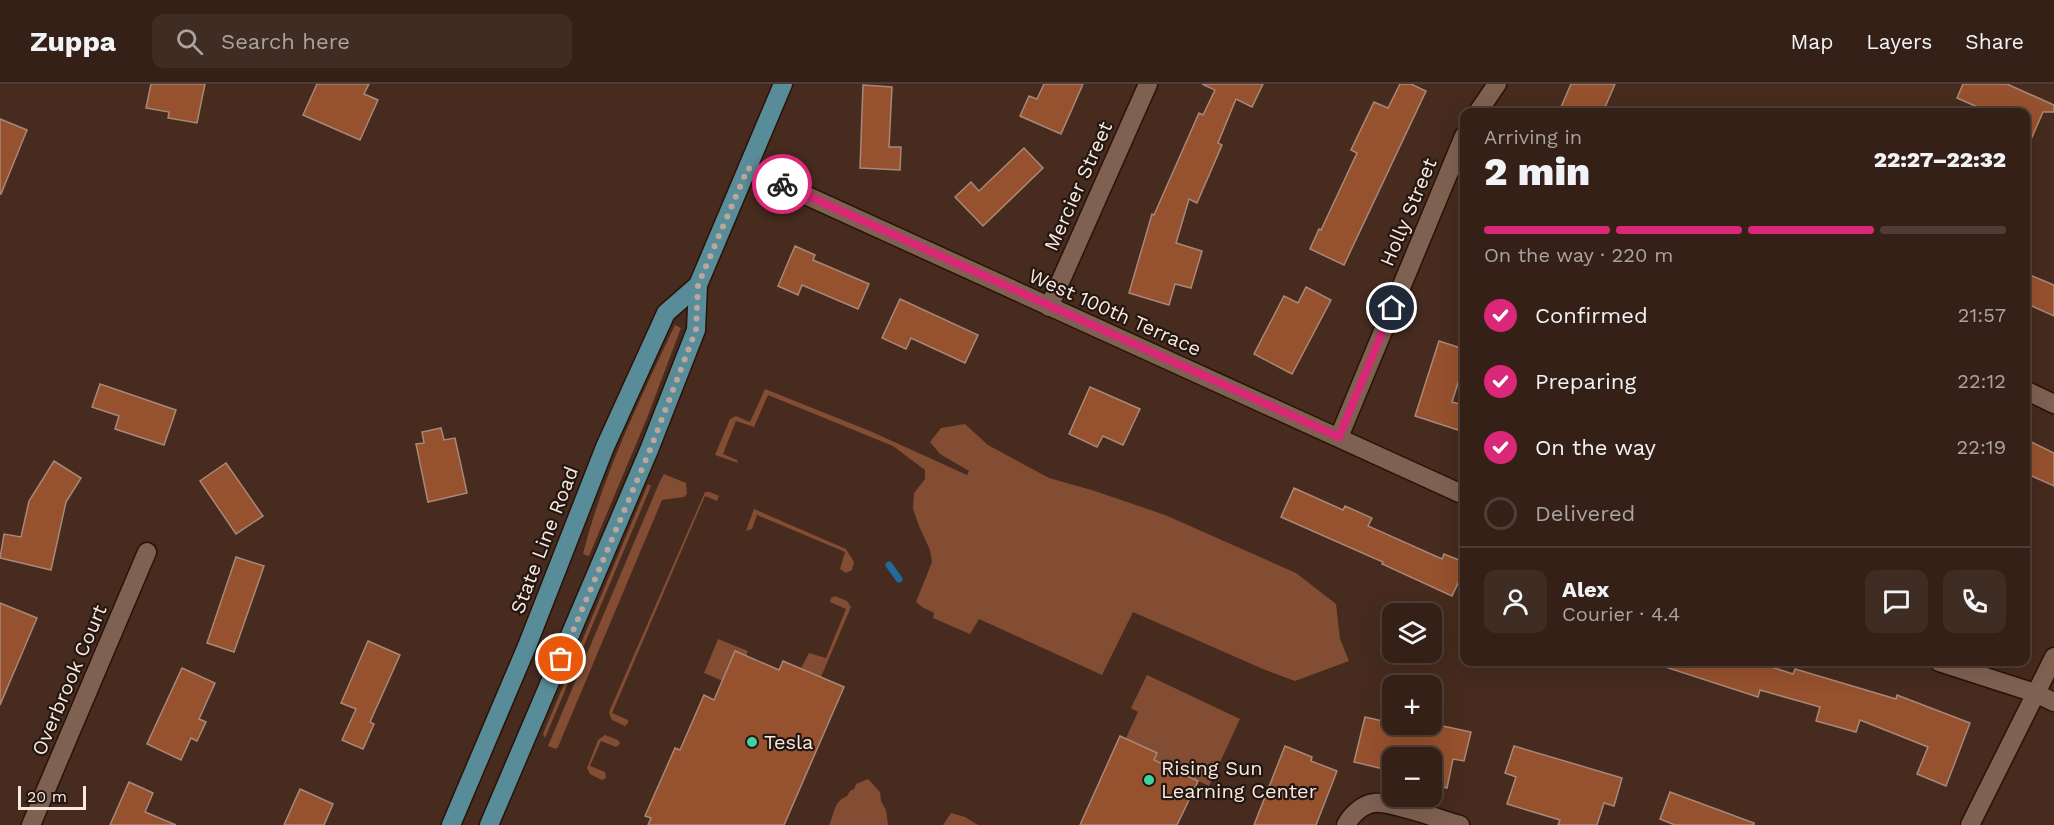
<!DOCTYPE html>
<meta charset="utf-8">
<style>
body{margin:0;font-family:"Work Sans",sans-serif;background:#3f2d23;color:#f1f3f6;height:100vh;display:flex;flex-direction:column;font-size:22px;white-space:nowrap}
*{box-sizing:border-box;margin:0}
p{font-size:20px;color:#a9a3a1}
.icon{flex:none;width:33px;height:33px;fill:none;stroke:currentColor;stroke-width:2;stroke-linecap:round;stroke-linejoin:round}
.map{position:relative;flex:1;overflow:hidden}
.panel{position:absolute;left:1460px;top:24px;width:570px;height:558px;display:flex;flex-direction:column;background:#342016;border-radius:12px;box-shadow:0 6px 24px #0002,0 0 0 2px #4e3e35}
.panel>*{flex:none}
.controls{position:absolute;left:1382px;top:519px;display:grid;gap:12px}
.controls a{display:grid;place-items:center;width:60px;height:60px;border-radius:12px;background:#342016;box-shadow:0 6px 24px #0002,0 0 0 2px #4e3e35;font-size:30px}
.scale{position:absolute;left:18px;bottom:15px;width:68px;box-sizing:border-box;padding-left:6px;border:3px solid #fbe9e1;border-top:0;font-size:16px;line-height:21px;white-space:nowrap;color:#fbe9e1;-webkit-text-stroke:4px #231711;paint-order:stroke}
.pin{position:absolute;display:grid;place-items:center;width:51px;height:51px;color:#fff;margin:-26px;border:3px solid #fff;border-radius:50%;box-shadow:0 2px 6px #0007}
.courier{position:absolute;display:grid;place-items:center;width:60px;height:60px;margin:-30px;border:4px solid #db2777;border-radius:50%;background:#fff;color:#222;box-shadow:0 2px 8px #0007}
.summary em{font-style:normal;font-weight:800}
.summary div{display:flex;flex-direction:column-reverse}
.summary{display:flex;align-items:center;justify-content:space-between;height:102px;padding:0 24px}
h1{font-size:39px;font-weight:800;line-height:45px}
.bar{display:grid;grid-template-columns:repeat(4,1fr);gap:9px 6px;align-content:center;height:72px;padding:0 24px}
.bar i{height:8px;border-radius:4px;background:#4e3e35}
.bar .current{background:#db2777}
.bar p{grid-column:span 4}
.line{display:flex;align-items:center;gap:15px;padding:0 24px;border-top:2px solid #4e3e35}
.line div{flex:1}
.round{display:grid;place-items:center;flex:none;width:63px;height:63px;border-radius:12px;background:#3f2d23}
ol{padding:0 24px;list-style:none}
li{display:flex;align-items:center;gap:18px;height:66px}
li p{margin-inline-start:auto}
li .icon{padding:6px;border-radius:50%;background:#db2777;color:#fff;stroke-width:4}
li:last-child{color:#a9a3a1}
li i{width:33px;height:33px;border:3px solid #4e3e35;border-radius:50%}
header{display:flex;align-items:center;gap:36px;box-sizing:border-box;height:84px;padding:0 30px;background:#342016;border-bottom:2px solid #4e3e35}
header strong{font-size:28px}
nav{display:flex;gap:33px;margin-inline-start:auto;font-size:21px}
.search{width:420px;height:54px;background:#3f2d23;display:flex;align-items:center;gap:15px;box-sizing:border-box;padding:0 21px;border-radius:12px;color:#a9a3a1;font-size:22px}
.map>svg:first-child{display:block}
.green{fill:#834d33}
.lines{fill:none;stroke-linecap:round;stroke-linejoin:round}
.stream{stroke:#216a9b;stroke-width:7}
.building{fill:#96512e;stroke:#a88879;stroke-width:1.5}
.minor-casing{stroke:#2b1207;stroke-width:21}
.major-casing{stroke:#2b1207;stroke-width:21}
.minor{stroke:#7f6152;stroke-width:18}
.major{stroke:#588c98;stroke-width:18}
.done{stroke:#bca69d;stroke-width:6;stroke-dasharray:0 10.8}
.route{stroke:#db2777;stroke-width:8}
.poi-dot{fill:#3ed4a2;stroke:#231711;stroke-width:2}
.labels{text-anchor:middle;stroke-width:4.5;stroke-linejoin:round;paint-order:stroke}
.street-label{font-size:20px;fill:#fbe9e1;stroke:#231711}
.poi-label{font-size:20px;fill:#fbe9e1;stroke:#231711;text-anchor:start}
</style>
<header>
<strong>Zuppa</strong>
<div class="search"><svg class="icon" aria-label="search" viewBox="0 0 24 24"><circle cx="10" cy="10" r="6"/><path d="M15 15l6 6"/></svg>Search here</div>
<nav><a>Map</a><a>Layers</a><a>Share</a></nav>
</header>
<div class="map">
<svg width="2054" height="741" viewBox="0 0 2054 741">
<rect width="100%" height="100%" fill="#462b1e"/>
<!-- green -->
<g class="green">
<path d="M 675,241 L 681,244 L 647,334 L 589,472 L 583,470 C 603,390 640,315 675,241 Z"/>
<path d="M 765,305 L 870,347 L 967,391 L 969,387 L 940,370 L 930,358 L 941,344 L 965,340 L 988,361 L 1049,394 L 1095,407 L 1165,431 L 1296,489 L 1336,520 L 1340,555 L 1349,577 L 1295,597 L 1263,585 L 1133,528 L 1102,591 L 979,535 L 970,550 L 933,534 L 934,529 L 922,523 L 916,518 L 932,478 L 930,466 L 919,442 L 913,425 L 914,409 L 925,395 L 925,386 L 893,362 L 768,311 L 754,343 L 736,337 L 723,370 L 737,376 L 738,379 L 715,371 L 730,335 L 736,332 L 750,338 Z"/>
<path d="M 664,390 L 686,399 L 687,410 L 684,413 L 662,416 L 558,663 L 556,665 L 548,662 L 660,397 Z"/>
<path d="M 648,400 L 651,402 L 545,654 L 543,650 Z"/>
<path d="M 705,408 L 710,408 L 719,412 L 717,417 L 705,412 L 612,629 L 628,636 L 628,639 L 625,642 L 612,636 L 609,628 Z"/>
<path d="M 754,425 L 846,465 L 854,478 L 852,486 L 846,489 L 840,485 L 845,468 L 757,431 L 752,445 L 746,447 Z"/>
<path d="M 835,512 L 847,517 L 851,523 L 821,593 L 801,584 L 809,569 L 826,574 L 846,525 L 830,518 L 831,514 Z"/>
<path d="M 718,555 L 748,567 L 746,572 L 723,597 L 704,589 Z"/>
<path d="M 1147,591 L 1240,635 L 1209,702 L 1154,676 L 1156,669 L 1126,654 L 1138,628 L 1131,624 Z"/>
<path d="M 605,651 L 618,656 L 620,660 L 616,663 L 601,657 L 590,682 L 605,688 L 606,694 L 602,696 L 590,690 L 587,684 L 598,656 Z"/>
<path d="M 868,695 L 880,708 L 881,717 L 886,726 L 888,741 L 829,741 C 835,729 833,718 847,712 L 850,707 L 854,705 L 856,700 Z"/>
<path d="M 951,729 L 965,733 L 978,741 L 943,741 Z"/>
</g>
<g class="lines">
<!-- stream -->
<path class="stream" d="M 889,481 L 899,495"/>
</g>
<!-- building -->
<g class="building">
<path d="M 151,0 L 205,0 L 197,39 L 168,34 L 169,28 L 146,24 Z"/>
<path d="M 317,0 L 369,0 L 364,10 L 378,16 L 360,56 L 303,31 Z"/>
<path d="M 1044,0 L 1083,0 L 1061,50 L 1020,32 L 1029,12 L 1037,15 Z"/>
<path d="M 1202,0 L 1263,0 L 1252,23 L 1236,15 L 1218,59 L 1222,61 L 1197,119 L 1189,115 L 1176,159 L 1202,167 L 1191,204 L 1175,200 L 1169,221 L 1129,209 L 1152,130 L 1154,131 L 1199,29 L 1203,31 L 1215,6 Z"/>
<path d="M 1400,0 L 1411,0 L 1426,7 L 1344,181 L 1310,165 L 1319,145 L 1321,146 L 1357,69 L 1351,66 L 1374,18 L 1388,24 Z"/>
<path d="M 1571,0 L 1615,0 L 1603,28 L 1574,28 L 1561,23 Z"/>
<path d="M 1963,0 L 2007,0 L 2054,21 L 2054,28 L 2043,28 L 2025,69 L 2025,28 L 1989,28 L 1957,14 Z"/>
<path d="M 863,1 L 892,3 L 889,63 L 901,63 L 900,86 L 860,84 Z"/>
<path d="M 0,35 L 27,46 L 1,110 L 0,110 Z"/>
<path d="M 1024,64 L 1043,84 L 983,142 L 955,113 L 971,98 L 979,107 Z"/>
<path d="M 795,162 L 815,171 L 813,176 L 869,200 L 858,225 L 802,201 L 798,211 L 778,202 Z"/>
<path d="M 2025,189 L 2054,201 L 2054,232 L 2025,219 Z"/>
<path d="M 1306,203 L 1331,216 L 1292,290 L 1254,270 L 1284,212 L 1298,219 Z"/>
<path d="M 900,215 L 978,251 L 965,279 L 911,254 L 906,265 L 882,254 Z"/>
<path d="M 1439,257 L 1464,265 L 1464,280 L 1452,318 L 1464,321 L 1458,346 L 1415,332 Z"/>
<path d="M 100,300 L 176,326 L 164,361 L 115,345 L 119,332 L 92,323 Z"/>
<path d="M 1090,303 L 1140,325 L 1123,361 L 1103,352 L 1097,363 L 1069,350 Z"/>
<path d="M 441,344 L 444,356 L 455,354 L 467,409 L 428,418 L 416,360 L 424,359 L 422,348 Z"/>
<path d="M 2025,355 L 2054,369 L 2054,402 L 2025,389 Z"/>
<path d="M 54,377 L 81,394 L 66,418 L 51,486 L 0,474 L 4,450 L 21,453 L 29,417 Z"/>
<path d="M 226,379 L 263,432 L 236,450 L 200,397 Z"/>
<path d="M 1294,404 L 1343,426 L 1345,422 L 1372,434 L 1368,442 L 1442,475 L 1444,470 L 1464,478 L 1464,486 L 1452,512 L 1382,480 L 1383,478 L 1281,433 Z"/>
<path d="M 236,473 L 264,482 L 234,568 L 207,559 Z"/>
<path d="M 0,519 L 37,534 L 0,621 Z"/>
<path d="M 368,557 L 400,571 L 370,638 L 374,640 L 363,665 L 342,656 L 356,625 L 341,619 Z"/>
<path d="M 735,567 L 779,586 L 783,577 L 844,603 L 784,741 L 648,741 L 651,734 L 645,732 L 675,664 L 680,666 L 704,611 L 714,616 Z"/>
<path d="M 1659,578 L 1756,578 L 1793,590 L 1795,585 L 1896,615 L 1897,611 L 1970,639 L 1946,702 L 1917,690 L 1928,663 L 1860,636 L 1856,648 L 1816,637 L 1820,623 L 1760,606 L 1758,613 L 1659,581 Z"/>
<path d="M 182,584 L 215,599 L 199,635 L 206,638 L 197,657 L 191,654 L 181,676 L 147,660 Z"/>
<path d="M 1365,633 L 1436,649 L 1438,641 L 1471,648 L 1464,677 L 1453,675 L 1447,704 L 1431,700 L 1431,674 L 1392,674 L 1392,687 L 1354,678 Z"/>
<path d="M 1120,652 L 1157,669 L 1154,676 L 1198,697 L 1177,741 L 1080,741 Z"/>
<path d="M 1285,662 L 1312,673 L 1311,677 L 1337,687 L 1316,741 L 1254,741 Z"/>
<path d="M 1514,662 L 1622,694 L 1614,722 L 1604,719 L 1597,741 L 1558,741 L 1560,736 L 1507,720 L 1516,693 L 1505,689 Z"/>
<path d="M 129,698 L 153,709 L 145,728 L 176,741 L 110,741 Z"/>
<path d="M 300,705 L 333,720 L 324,741 L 284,741 Z"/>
<path d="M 1670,708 L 1754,739 L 1754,741 L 1675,741 L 1660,735 Z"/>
</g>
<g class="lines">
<defs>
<g id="minor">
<path d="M 1478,28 L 1497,0"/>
<path d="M 748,85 L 1464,411"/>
<path d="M 1049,223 L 1148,0"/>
<path d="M 2025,306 L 2054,320"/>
<path d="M 1339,353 L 1464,52"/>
<path d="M 1939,578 L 2035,609 L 2054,618"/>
<path d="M 31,741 L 147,468"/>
<path d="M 1346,741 C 1351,731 1363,720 1374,719 C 1390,717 1442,736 1460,741"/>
<path d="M 1970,741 L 2054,573"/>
</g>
<g id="major">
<path d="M 451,741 L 527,562 L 605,363 L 666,229 L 698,201"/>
<path d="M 489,741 L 649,366 L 696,246 L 698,201 L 783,0"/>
</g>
</defs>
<!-- minor casing -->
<use href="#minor" class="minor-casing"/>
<!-- major casing -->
<use href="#major" class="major-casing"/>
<!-- minor -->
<use href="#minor" class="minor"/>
<!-- major -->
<use href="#major" class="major"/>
</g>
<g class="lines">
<!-- done -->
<path class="done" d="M 561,575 L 650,366 L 696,246 L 698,201 L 748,84 L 782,100"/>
<!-- route -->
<path class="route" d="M 782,100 L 1339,353 L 1392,224"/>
</g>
<!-- markers -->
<g class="poi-dot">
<circle cx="752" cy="658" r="6"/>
<circle cx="1149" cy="696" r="6"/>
</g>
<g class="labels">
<!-- street labels -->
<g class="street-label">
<text transform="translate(1078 102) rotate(-66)" y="7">Mercier Street</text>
<text transform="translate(1408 128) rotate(-67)" y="7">Holly Street</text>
<text transform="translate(1115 228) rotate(24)" y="7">West 100th Terrace</text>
<text transform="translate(544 456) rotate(-69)" y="7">State Line Road</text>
<text transform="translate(69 596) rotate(-67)" y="7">Overbrook Court</text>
</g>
<!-- poi labels -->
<g class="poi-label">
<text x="764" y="665">Tesla</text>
<text x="1161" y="691">Rising Sun<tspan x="1161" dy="23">Learning Center</tspan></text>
</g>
</g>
</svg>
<div class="controls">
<a><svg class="icon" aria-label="layers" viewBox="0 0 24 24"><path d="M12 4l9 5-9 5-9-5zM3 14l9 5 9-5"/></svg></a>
<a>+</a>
<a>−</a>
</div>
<div class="scale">20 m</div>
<div class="pin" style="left:561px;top:575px;background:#ea580c"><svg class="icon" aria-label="bag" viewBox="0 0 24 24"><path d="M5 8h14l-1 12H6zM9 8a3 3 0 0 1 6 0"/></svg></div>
<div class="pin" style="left:1392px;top:224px;background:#1f2937"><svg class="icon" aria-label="home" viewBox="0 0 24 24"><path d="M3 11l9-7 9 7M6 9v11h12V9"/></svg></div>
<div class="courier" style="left:782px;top:100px"><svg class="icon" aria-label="bike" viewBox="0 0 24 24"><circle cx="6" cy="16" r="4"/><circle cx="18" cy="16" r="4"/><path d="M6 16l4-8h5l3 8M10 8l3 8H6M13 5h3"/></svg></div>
<section class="panel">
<div class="summary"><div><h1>2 min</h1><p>Arriving in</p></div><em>22:27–22:32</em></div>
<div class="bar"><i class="current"></i><i class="current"></i><i class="current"></i><i></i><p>On the way · 220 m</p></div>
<ol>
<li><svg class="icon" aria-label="check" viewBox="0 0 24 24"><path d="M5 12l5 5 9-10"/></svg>Confirmed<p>21:57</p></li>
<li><svg class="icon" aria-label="check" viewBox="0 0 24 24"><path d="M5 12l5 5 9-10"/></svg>Preparing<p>22:12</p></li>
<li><svg class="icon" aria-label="check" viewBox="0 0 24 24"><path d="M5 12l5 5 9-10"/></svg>On the way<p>22:19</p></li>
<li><i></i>Delivered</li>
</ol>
<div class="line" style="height:108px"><a class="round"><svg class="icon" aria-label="person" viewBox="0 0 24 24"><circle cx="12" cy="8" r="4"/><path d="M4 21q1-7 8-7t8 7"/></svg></a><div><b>Alex</b><p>Courier · 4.4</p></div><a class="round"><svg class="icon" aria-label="chat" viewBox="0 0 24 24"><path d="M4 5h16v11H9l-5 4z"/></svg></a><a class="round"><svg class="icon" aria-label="phone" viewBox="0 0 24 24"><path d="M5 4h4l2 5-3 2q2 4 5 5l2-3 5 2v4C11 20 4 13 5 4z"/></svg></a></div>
</section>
</div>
